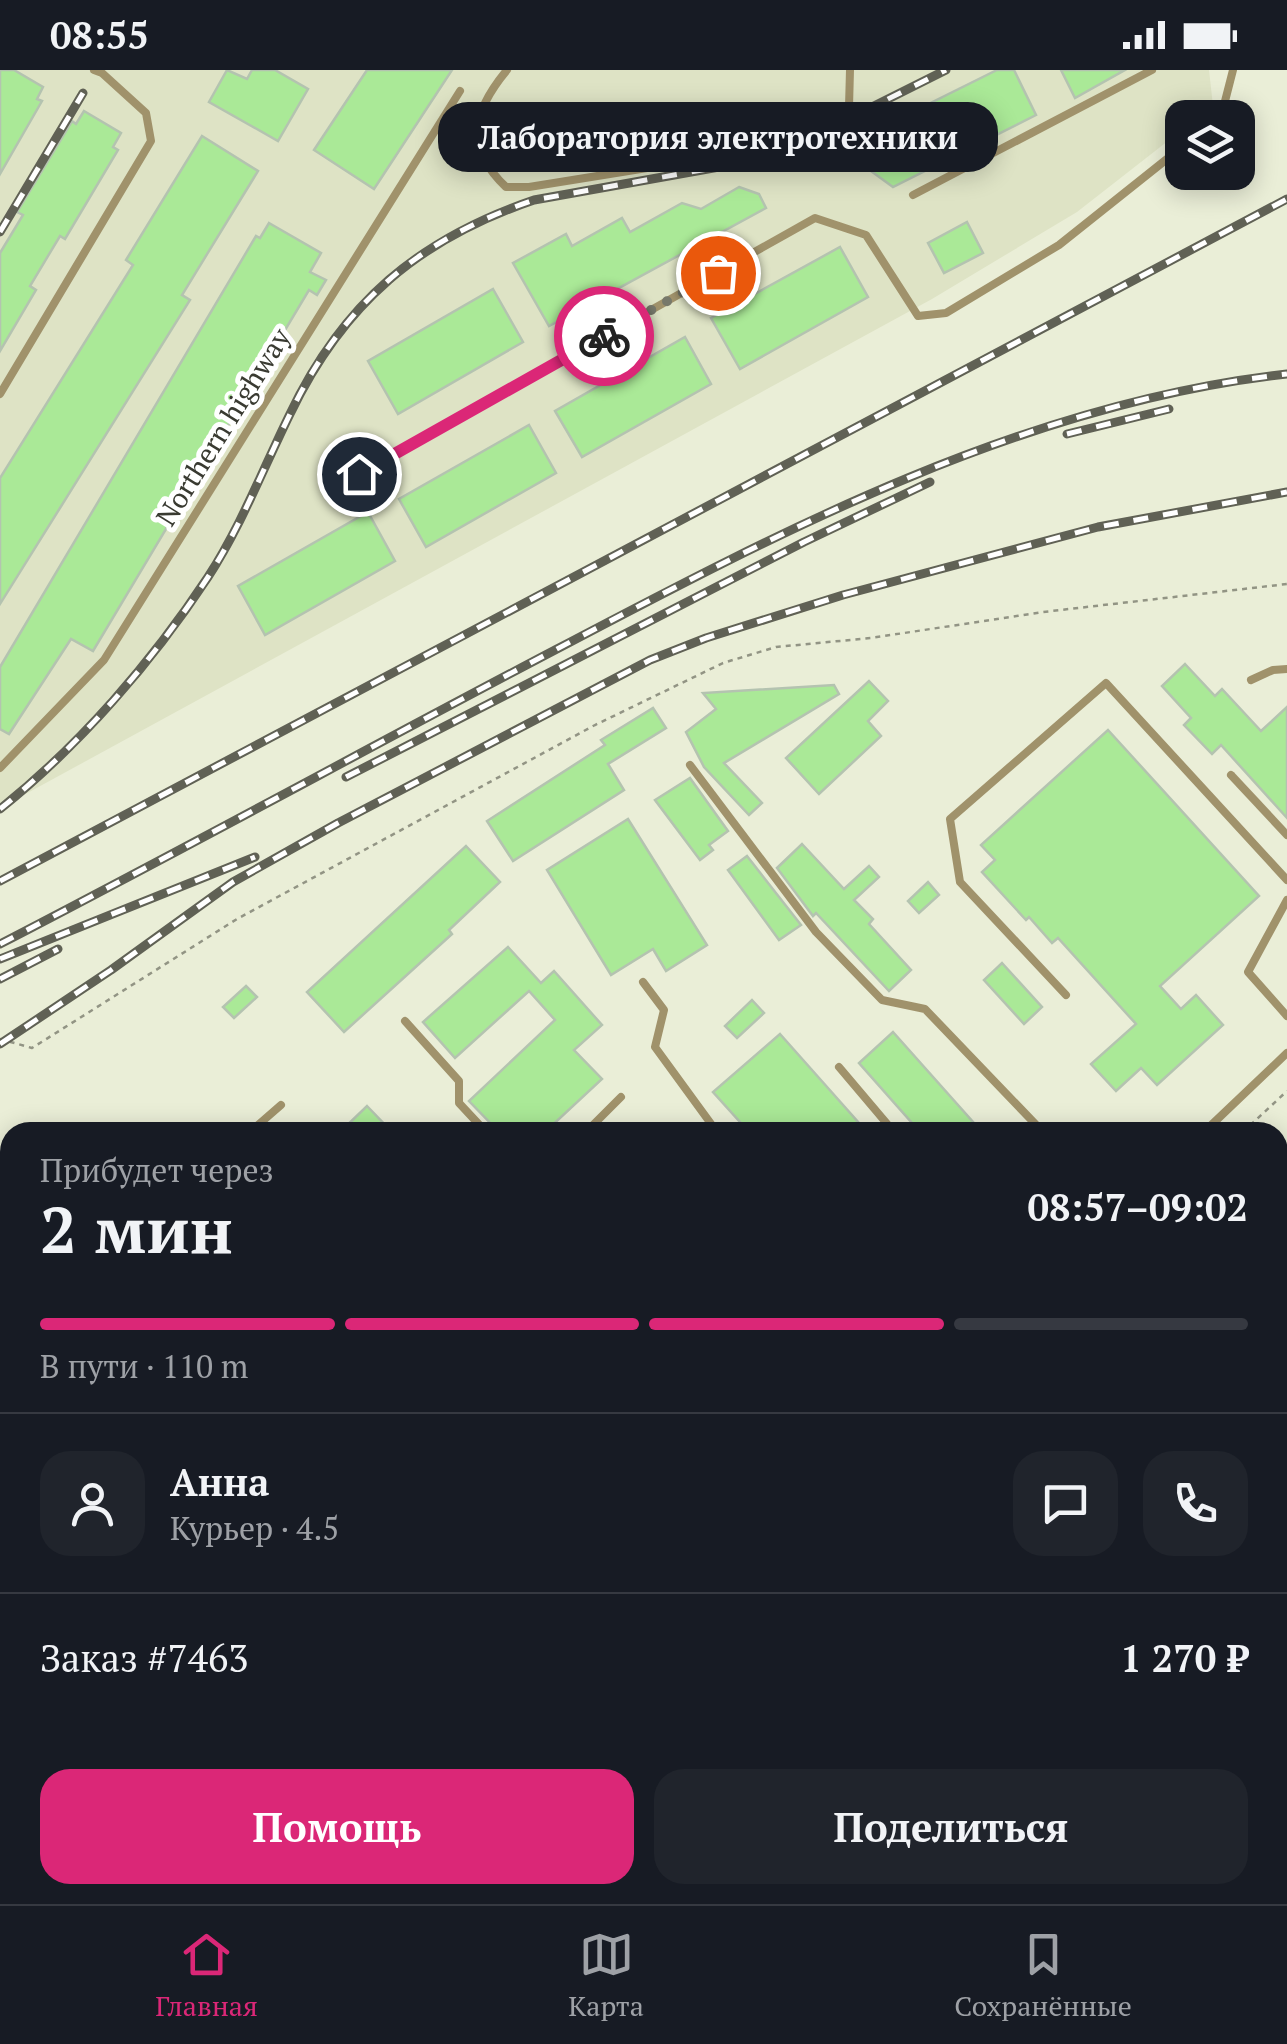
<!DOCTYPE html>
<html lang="ru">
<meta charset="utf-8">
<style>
body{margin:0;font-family:"PT Serif",serif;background:#20242c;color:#f1f3f6;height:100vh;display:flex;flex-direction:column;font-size:38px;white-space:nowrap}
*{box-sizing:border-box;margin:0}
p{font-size:32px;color:#9ea1a6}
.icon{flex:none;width:55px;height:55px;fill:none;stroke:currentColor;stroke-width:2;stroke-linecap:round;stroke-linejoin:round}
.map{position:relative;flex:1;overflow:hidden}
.panel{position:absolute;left:0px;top:1052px;width:1288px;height:782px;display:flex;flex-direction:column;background:#171b24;border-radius:30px 30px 0 0;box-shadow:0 5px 25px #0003}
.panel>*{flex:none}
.tools{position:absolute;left:1165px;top:30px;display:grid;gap:20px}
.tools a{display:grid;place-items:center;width:90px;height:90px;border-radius:20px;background:#171b24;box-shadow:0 5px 25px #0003;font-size:50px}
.pin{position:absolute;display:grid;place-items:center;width:85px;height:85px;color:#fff;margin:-42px;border:5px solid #fff;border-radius:50%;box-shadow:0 2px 10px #0007}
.courier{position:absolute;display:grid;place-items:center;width:100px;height:100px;margin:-50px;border:8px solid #db2777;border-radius:50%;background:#fff;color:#222;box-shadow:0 2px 12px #0007}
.bubble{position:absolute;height:70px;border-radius:30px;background:#171b24;box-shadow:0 5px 25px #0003;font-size:32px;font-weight:700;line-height:70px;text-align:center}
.overview em{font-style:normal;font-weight:700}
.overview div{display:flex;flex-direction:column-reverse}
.overview{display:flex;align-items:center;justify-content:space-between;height:170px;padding:0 40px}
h1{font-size:65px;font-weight:700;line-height:75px}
.bar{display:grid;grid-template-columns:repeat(4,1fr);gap:15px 10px;align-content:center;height:120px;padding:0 40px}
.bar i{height:12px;border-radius:8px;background:#363941}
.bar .active{background:#db2777}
.bar p{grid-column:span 4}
.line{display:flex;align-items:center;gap:25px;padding:0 40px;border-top:2px solid #363941}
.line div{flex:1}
.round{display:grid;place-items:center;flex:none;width:105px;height:105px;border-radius:30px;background:#20242c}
.button{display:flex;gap:20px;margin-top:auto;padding:20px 40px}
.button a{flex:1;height:115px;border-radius:30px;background:#db2777;color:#fff;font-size:40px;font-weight:700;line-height:115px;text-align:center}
.button a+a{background:#20242c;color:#f1f3f6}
.status{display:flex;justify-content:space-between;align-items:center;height:70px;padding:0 50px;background:#171b24;direction:ltr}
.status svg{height:28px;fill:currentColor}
.tab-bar{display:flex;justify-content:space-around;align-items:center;height:140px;border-top:2px solid #363941;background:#171b24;font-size:28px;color:#9ea1a6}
.tab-bar a{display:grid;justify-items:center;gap:5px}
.tab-bar .active{color:#db2777}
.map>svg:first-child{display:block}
.built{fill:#dee3c5}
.building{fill:#aae997;stroke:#b4c3b0;stroke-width:2.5}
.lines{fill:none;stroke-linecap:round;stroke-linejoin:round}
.path{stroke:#929484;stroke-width:2.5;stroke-dasharray:5 5;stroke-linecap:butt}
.service{stroke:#a0926b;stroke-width:8}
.rail-casing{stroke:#606155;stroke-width:9}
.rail{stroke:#fff;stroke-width:5;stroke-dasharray:15;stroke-linecap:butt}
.done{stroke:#77796b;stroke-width:10;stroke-dasharray:0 18}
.route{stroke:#db2777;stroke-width:12}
.labels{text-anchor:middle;stroke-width:10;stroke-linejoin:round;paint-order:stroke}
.street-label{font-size:28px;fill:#393a31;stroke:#fff}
</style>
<div class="status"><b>08:55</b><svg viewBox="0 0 49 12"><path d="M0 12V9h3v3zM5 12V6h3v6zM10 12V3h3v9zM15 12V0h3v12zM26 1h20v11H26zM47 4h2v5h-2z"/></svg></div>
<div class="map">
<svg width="1287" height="1834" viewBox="0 0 1287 1834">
<rect width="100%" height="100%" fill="#eaeed7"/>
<!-- built -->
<path class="built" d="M 0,0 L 1209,0 L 1213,36 L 1199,47 L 1182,48 L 1182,60 L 1077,142 L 932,229 L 0,738 Z"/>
<!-- building -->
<g class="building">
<path d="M 0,0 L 14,0 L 43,17 L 37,29 L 42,31 L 0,104 Z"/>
<path d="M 227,0 L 247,9 L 252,0 L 275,0 L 308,19 L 278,71 L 209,32 Z"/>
<path d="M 367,0 L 452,0 L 374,119 L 314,80 Z"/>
<path d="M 997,0 L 1014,0 L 1036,45 L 893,117 L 864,96 L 852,72 Z"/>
<path d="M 1061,0 L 1125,0 L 1075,28 Z"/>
<path d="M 84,41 L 121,63 L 113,77 L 118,80 L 65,169 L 60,166 L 30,216 L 36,220 L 0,281 L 0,183 L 23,145 L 17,142 L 72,51 L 76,54 Z"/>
<path d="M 202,66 L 258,101 L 182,225 L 190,230 L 0,534 L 0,408 L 133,195 L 126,190 Z"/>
<path d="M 739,117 L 759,124 L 766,138 L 549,256 L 513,193 L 566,164 L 572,176 L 622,148 L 630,162 L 682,133 L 701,139 Z"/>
<path d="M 967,152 L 983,183 L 944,203 L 928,173 Z"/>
<path d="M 269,153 L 321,183 L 310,202 L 326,210 L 317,225 L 309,220 L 93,581 L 71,569 L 9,664 L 0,659 L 0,597 L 256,166 L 260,168 Z"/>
<path d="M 840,177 L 868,227 L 740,299 L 711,248 Z"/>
<path d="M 493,219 L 523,272 L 398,344 L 368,291 Z"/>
<path d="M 685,267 L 711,314 L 582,387 L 555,341 Z"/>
<path d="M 529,355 L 556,403 L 426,477 L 399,429 Z"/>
<path d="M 368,442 L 395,491 L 265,565 L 238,516 Z"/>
<path d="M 1185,594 L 1215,626 L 1222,619 L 1261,661 L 1287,637 L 1287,748 L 1221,675 L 1212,684 L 1184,655 L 1191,648 L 1162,616 Z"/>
<path d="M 869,611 L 888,631 L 868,651 L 881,666 L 819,724 L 786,688 Z"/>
<path d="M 834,615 L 839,624 L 724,693 L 762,733 L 749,745 L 704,697 L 686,662 L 716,639 L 703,623 Z"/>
<path d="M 653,638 L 666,658 L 608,694 L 624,720 L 513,791 L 487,751 L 605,675 L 601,670 Z"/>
<path d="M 1108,660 L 1259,826 L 1160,916 L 1181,939 L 1196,925 L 1223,955 L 1157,1015 L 1141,998 L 1116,1021 L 1091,994 L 1136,954 L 1058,868 L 1052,873 L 1029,847 L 1026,850 L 982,802 L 995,790 L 981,775 Z"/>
<path d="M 690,708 L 728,761 L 709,775 L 713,780 L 700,790 L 655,730 Z"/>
<path d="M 628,749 L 707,875 L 666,901 L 653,879 L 611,905 L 547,800 Z"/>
<path d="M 802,774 L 844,819 L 869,796 L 879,807 L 854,830 L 873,849 L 869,854 L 911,900 L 889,921 L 816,843 L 813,846 L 777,798 Z"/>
<path d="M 466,776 L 500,812 L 449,860 L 452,864 L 344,962 L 307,922 Z"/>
<path d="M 747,786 L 801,855 L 779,870 L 728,800 Z"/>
<path d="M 928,812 L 939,825 L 919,843 L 908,831 Z"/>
<path d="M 508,877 L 541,913 L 554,901 L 602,955 L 574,980 L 602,1009 L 545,1062 L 499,1062 L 469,1031 L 555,950 L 529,921 L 455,988 L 423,952 Z"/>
<path d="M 1002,893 L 1042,937 L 1024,954 L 984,910 Z"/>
<path d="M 246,916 L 257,927 L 234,948 L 223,937 Z"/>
<path d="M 752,930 L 764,943 L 737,968 L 725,956 Z"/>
<path d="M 893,962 L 982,1062 L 920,1062 L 859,993 Z"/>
<path d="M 780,964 L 867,1062 L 749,1062 L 713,1022 Z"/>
<path d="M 367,1036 L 392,1062 L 340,1062 Z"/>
</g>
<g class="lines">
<!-- path -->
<g class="path">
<path d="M 0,969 L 32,978 L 237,849 L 595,655 L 723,593 L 776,577 L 871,568 L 1043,542 L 1287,514"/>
<path d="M 1243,1062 L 1287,1021"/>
<path d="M 289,1834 L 299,1825"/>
<path d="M 422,1834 L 433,1825"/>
</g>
<!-- service -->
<g class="service">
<path d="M 507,0 C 472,42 464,77 506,117 L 529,117 L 703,89 L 793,64 L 849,37 L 850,0"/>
<path d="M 1213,48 L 1223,39 L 1233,0"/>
<path d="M 913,125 L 1152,0"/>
<path d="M 0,324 L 151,71 L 146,43 L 102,3 L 94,0"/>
<path d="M 359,404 L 815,148 L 866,165 L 918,246 L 946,243 L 1059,175 L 1182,77"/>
<path d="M 1251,610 L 1273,600 L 1287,599"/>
<path d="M 690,695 L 816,862 L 882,930 L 925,939 L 1043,1062"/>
<path d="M 0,698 L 104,590 L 460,21"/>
<path d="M 1231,705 L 1287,765"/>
<path d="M 1287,830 L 1248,902 L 1287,946"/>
<path d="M 643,912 L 664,940 L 655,977 L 717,1062"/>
<path d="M 1066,925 L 960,812 L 950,749 L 1106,613 L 1287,810"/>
<path d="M 405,951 L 459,1011 L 459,1033 L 486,1062"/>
<path d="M 839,997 L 894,1062"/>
<path d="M 250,1062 L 281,1035"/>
<path d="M 586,1062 L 621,1027"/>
<path d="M 1204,1062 L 1287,983"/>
<path d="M 10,1616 L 4,1764 L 10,1771"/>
<path d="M 1278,1617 L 1287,1617"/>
<path d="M 1278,1809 L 1287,1798"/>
<path d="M 60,1825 L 68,1834"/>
<path d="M 204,1825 L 213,1834"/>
<path d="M 602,1825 L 609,1834"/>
<path d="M 695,1825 L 703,1834"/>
<path d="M 1092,1825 L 1096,1834"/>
<path d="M 90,1834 L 101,1825"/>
<path d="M 228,1834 L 239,1825"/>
<path d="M 328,1834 L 337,1825"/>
<path d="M 383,1834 L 393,1825"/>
<path d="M 1256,1834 L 1264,1825"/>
</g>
<defs>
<g id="rail">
<path d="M 0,162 L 83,23"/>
<path d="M 1067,364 L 1169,339"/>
<path d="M 346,707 L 804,472 L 930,412"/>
<path d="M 0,739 C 80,675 152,592 208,507 C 241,456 263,399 290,344 C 343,233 419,169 534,130 L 719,97 L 840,53 L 946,0"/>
<path d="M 0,811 L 1287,129"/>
<path d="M 0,874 C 186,778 370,677 555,580 C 785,459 1025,333 1287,304"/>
<path d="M 0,889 L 255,787"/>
<path d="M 0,909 L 58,879"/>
<path d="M 0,974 L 111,900 L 233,812 L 338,753 L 650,590 L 706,568 L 843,525 L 1098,457 L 1287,422"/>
</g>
</defs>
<!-- rail casing -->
<use href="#rail" class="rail-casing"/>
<!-- rail -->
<use href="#rail" class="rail"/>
</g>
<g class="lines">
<!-- done -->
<path class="done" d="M 604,266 L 718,203"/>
<!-- route -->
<path class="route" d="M 359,404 L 604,266"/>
</g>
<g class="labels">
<!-- street labels -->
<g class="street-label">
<text transform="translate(223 357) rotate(-58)" y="10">Northern highway</text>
</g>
</g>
</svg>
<div class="tools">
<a><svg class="icon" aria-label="layers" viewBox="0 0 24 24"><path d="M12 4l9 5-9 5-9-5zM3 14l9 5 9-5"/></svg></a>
</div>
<div class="pin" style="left:718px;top:203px;background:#ea580c"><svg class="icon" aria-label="bag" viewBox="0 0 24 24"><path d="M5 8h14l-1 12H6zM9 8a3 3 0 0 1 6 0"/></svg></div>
<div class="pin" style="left:359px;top:404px;background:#1f2937"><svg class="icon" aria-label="home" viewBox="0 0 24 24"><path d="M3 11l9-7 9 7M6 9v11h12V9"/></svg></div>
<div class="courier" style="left:604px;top:266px"><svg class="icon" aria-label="bike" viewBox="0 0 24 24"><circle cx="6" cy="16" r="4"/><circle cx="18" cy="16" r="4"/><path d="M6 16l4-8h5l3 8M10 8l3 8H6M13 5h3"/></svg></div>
<div class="bubble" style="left:438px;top:32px;width:560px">Лаборатория электротехники</div>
<section class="panel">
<div class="overview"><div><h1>2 мин</h1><p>Прибудет через</p></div><em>08:57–09:02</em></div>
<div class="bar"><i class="active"></i><i class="active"></i><i class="active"></i><i></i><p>В пути · 110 m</p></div>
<div class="line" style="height:180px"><a class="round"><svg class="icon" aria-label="person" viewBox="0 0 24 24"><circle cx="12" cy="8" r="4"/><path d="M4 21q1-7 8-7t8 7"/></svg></a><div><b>Анна</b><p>Курьер · 4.5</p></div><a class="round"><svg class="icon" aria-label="chat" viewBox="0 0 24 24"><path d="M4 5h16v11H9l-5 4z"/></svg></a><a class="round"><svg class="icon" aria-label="phone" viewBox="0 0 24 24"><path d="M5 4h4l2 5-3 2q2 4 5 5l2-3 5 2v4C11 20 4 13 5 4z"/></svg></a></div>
<div class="line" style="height:130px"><div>Заказ #7463</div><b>1 270 ₽</b></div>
<div class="button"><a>Помощь</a><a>Поделиться</a></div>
</section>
</div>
<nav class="tab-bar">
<a class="active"><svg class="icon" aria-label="home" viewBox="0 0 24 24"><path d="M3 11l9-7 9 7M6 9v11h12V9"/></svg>Главная</a>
<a><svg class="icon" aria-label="map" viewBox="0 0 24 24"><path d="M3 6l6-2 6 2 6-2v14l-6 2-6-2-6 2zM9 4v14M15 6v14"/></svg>Карта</a>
<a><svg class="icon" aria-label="saved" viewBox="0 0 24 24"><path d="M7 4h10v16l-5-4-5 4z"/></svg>Сохранённые</a>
</nav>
